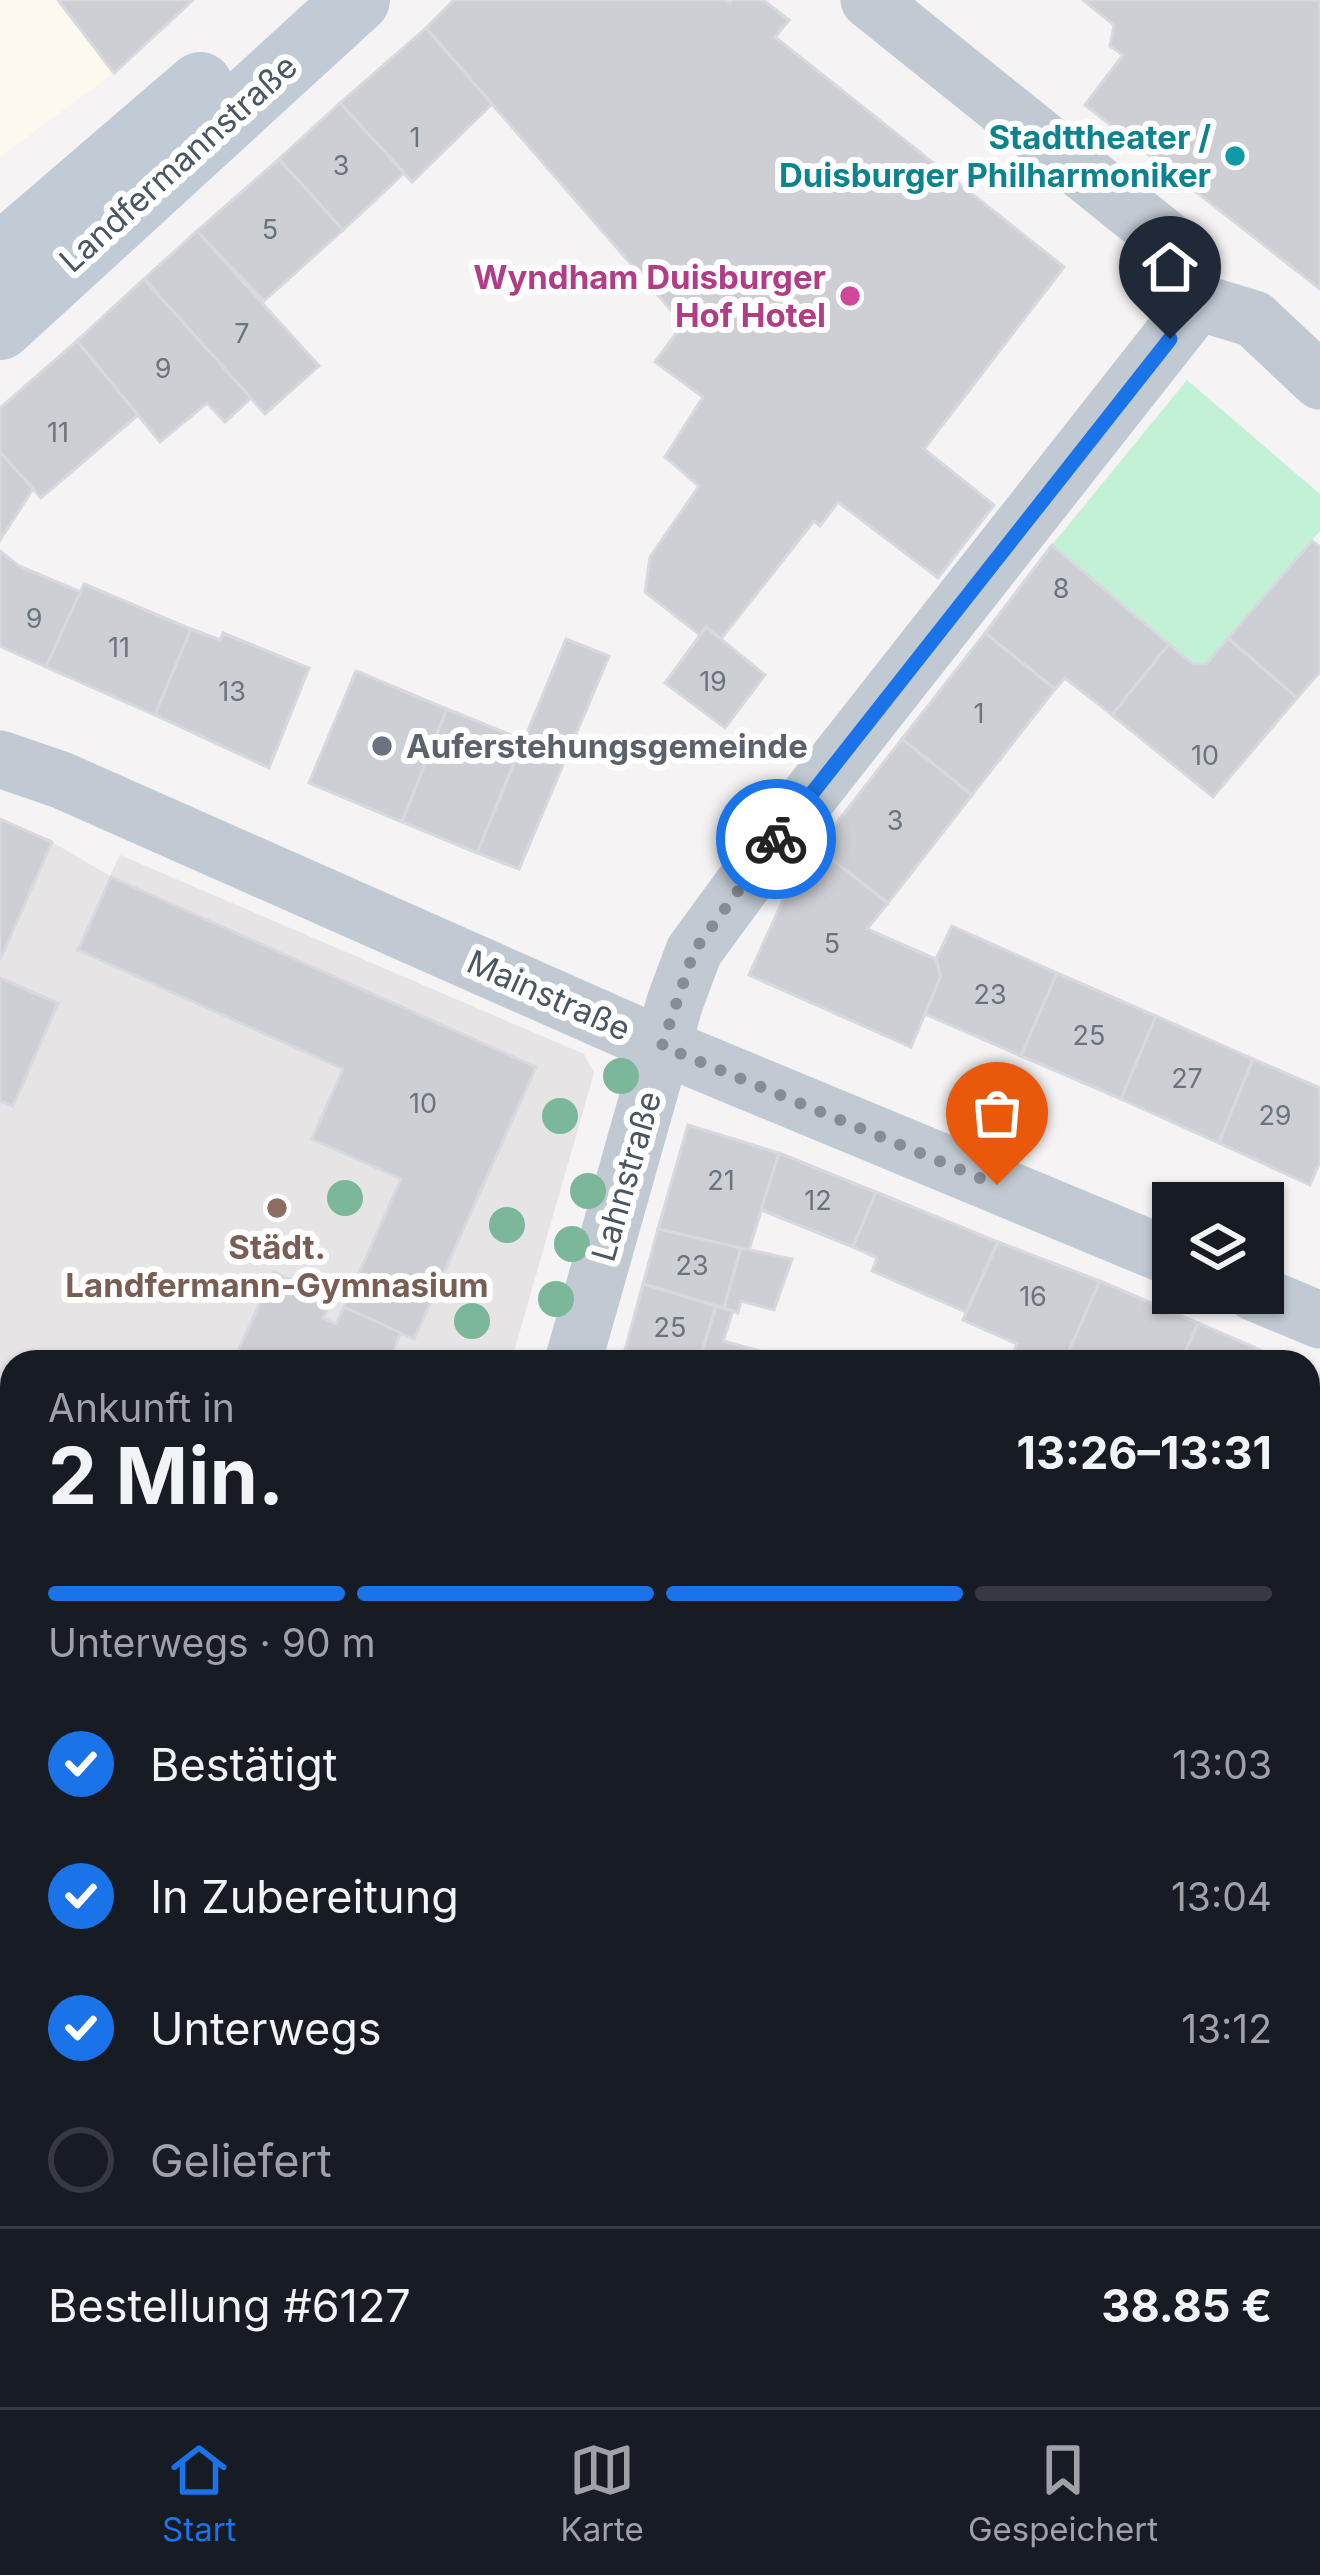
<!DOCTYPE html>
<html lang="de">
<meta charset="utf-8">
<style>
body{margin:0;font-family:Inter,sans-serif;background:#242831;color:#f1f3f6;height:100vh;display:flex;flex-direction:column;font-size:45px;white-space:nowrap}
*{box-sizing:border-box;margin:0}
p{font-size:39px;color:#9ea1a6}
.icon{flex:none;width:66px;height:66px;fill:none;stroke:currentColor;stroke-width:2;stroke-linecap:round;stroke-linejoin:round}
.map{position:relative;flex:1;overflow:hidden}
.panel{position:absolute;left:0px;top:1350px;width:1320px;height:1059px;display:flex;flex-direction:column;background:#171b24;border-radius:36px 36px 0 0;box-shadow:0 3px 9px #0004}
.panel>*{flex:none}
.controls{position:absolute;left:1152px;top:1182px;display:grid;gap:24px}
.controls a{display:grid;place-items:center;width:132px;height:132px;border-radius:0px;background:#171b24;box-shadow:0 3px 9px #0004;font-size:60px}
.pin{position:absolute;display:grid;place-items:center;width:102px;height:102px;color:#fff;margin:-123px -51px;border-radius:50% 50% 50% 0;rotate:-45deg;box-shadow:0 0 12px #0007}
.pin .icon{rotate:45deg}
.courier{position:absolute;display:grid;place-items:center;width:120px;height:120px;margin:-60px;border:9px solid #1a73e8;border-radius:50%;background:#fff;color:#222;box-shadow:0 3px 15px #0007}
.head em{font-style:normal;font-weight:700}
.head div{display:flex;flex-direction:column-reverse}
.head{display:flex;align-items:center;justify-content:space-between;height:204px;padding:0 48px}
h1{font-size:78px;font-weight:700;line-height:90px}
.bar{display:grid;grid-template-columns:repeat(4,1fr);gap:18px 12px;align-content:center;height:144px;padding:0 48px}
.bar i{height:15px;border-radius:9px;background:#363941}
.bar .selected{background:#1a73e8}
.bar p{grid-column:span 4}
.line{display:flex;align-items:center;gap:30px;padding:0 48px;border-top:3px solid #363941}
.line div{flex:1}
ol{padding:0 48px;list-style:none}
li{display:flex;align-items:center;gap:36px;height:132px}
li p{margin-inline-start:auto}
li .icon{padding:12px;border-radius:50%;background:#1a73e8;color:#fff;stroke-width:4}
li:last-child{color:#9ea1a6}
li i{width:66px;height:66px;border:6px solid #363941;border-radius:50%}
.dock{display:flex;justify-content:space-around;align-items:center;height:168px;border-top:3px solid #363941;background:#171b24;font-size:33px;color:#9ea1a6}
.dock a{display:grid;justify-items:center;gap:6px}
.dock .selected{color:#1a73e8}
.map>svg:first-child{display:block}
.commercial{fill:#fdf9ef}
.education{fill:#e6e4e5}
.green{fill:#c3f1d5}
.building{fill:#cdcfd5;stroke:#d7d9de;stroke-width:3}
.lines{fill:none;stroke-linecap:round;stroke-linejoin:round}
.motorway-casing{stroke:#7690ad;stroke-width:72}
.minor{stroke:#c1cad2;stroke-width:57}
.secondary{stroke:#c1cbd6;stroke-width:66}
.motorway{stroke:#8ba5c1;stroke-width:66}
.tree{fill:#7bb799}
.done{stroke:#868d94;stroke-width:12;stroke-dasharray:0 21.6}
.route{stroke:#1a73e8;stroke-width:15}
.culture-dot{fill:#0f9aa8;stroke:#fff;stroke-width:4.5}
.hotel-dot{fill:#d1479c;stroke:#fff;stroke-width:4.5}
.worship-dot{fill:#6b7280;stroke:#fff;stroke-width:4.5}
.education-dot{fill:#8d6e63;stroke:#fff;stroke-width:4.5}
.labels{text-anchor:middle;stroke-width:12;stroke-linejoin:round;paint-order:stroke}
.number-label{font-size:27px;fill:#6b747e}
.culture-label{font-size:33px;font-weight:bold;fill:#0d838f;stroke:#fff;text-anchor:end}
.street-label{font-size:33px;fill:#4a5661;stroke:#fff}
.hotel-label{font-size:33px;font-weight:bold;fill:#b23c85;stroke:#fff;text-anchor:end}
.worship-label{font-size:33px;font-weight:bold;fill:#5b616d;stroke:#fff;text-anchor:start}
.education-label{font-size:33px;font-weight:bold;fill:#785e54;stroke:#fff}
</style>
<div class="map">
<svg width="1320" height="2407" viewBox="0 0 1320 2407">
<rect width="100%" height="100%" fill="#f5f3f3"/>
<!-- commercial -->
<path class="commercial" d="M 0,0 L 193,0 L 114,73 L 0,157 Z"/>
<!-- education -->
<path class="education" d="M 0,819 L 52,842 L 110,876 L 120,855 L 584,1054 L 594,1073 L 511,1362 L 12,1362 L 12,1607 L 0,1605 Z"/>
<!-- green -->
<path class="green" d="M 1187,380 L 1320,494 L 1320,531 L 1206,664 L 1193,664 L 1052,545 Z"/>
<!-- building -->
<g class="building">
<path d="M 58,0 L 193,0 L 114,73 Z"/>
<path d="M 454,0 L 726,0 L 730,3 L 733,0 L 763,0 L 789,20 L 775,37 L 1064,267 L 924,449 L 994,505 L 938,578 L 838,502 L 820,526 L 814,521 L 721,639 L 706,627 L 700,635 L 645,592 L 650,557 L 699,486 L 665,457 L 703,397 L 655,362 L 683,324 L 426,28 Z"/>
<path d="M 1083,0 L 1320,0 L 1320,289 L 1085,105 L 1123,55 L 1110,46 L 1114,25 Z"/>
<path d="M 426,28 L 492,104 L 412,182 L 340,103 Z"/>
<path d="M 340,103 L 404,173 L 343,230 L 279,159 Z"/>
<path d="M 279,159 L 343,230 L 264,301 L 197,231 Z"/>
<path d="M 197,231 L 319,366 L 265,414 L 144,279 Z"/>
<path d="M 144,279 L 251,398 L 225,422 L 207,403 L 160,442 L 77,341 Z"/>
<path d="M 77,341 L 138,415 L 41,498 L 0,452 L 0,408 Z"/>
<path d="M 0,452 L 33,489 L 0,540 Z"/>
<path d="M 1312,541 L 1320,547 L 1320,672 L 1297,698 L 1228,638 Z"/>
<path d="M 1052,545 L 1169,644 L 1112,715 L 1065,678 L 1055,689 L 985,633 Z"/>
<path d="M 0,551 L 19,566 L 81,592 L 46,667 L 0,646 Z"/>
<path d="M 84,584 L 191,629 L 155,715 L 46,667 Z"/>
<path d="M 706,627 L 765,675 L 725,728 L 665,683 Z"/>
<path d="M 191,629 L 220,640 L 223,633 L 309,668 L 269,768 L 155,715 Z"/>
<path d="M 985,633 L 1055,689 L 972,795 L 902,739 Z"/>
<path d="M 1228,638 L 1297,698 L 1213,797 L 1112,715 L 1169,644 L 1193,664 L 1206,664 Z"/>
<path d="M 566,639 L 609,656 L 519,869 L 477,853 Z"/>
<path d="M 356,671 L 447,709 L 402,822 L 309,783 Z"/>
<path d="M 447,709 L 523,740 L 477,853 L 402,822 Z"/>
<path d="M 902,739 L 972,795 L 888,903 L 817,848 Z"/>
<path d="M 0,819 L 52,842 L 0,960 Z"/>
<path d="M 817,848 L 888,903 L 867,929 L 936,959 L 941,976 L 911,1047 L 749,975 L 793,878 Z"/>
<path d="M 111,877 L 536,1067 L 414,1339 L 344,1307 L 401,1179 L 312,1139 L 343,1069 L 78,950 Z"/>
<path d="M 952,926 L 1057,973 L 1021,1056 L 925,1014 L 941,976 L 936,959 Z"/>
<path d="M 1057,973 L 1156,1016 L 1121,1099 L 1021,1056 Z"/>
<path d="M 0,978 L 58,1003 L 13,1106 L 0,1101 Z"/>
<path d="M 1156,1016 L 1253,1059 L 1219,1143 L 1121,1099 Z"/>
<path d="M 1253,1059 L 1320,1088 L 1320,1161 L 1310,1185 L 1219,1143 Z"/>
<path d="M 688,1125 L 779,1153 L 749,1250 L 658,1229 Z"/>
<path d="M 779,1153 L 876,1192 L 853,1247 L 761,1210 Z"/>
<path d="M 876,1192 L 998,1242 L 966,1312 L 872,1271 L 877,1258 L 853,1247 Z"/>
<path d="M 658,1229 L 741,1248 L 724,1308 L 643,1284 Z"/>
<path d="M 998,1242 L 1100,1281 L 1064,1362 L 1009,1362 L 1017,1344 L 963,1320 Z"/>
<path d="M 741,1248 L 792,1259 L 774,1310 L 741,1301 L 738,1313 L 724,1308 Z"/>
<path d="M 274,1272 L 332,1298 L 323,1318 L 336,1324 L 344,1307 L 401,1333 L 388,1362 L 233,1362 Z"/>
<path d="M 1100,1281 L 1198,1323 L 1181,1362 L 1064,1362 Z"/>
<path d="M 643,1284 L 716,1306 L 699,1362 L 663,1362 L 625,1350 Z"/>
<path d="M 716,1306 L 733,1311 L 723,1341 L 779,1356 L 777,1362 L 699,1362 Z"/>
<path d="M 1198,1323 L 1288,1362 L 1181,1362 Z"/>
<path d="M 625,1350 L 663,1362 L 621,1362 Z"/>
<path d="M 1308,1371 L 1320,1376 L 1320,1470 L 1308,1465 Z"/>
<path d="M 1308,1760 L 1320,1762 L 1320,1849 L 1308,1846 Z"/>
<path d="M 0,1805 L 12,1807 L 12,2019 L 0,2018 Z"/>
<path d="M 1308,1990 L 1320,1992 L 1320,2086 L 1311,2084 L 1313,2072 L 1308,2071 Z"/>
<path d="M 1308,2145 L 1320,2149 L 1320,2195 L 1308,2193 Z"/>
<path d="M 0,2168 L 12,2170 L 12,2221 L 0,2218 Z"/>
<path d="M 566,2397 L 727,2397 L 725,2407 L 564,2407 Z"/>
<path d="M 1139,2397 L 1288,2397 L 1320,2403 L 1320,2407 L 1137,2407 Z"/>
</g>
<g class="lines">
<defs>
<path id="motorway" d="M 47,2397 L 65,2407"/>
</defs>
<!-- motorway casing -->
<use href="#motorway" class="motorway-casing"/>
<!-- minor -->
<g class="minor">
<path d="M 869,0 L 1175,246 L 1198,302"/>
<path d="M 1198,302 L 1254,319 L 1320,381"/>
<path d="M 0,759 L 61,780 L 662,1046 L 1173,1258"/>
<path d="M 1255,1293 L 1320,1320"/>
<path d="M 573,1362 L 675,1002 L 694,951 L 788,823 L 1198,302"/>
<path d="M 0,1682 L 12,1684"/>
<path d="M 1308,1912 L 1320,1914"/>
<path d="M 1088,2407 L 1090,2397"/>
</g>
<!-- secondary -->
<g class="secondary">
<path d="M 0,257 L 200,85"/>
<path d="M 0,327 L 357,0"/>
</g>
<!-- motorway -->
<use href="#motorway" class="motorway"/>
</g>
<!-- trees -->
<g class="tree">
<circle cx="621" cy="1076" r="18"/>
<circle cx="560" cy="1116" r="18"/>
<circle cx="588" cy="1191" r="18"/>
<circle cx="345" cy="1198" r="18"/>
<circle cx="507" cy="1225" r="18"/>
<circle cx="572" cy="1244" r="18"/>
<circle cx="556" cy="1299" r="18"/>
<circle cx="472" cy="1321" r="18"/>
</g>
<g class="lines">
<!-- done -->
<path class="done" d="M 776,839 L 694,951 L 662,1046 L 997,1185"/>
<!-- route -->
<path class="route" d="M 776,839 L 1170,339"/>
</g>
<!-- markers -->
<circle class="culture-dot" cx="1235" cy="156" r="12"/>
<circle class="hotel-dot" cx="850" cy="296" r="12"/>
<circle class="worship-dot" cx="382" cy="746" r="12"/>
<circle class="education-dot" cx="277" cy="1208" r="12"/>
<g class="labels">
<!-- number labels -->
<g class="number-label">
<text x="415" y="147">1</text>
<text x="341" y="175">3</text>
<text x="270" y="239">5</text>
<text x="242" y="343">7</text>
<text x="163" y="378">9</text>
<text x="58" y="442">11</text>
<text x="1061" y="598">8</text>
<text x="34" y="628">9</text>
<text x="119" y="657">11</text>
<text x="713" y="691">19</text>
<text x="232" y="701">13</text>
<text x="979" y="723">1</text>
<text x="1205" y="765">10</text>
<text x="895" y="830">3</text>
<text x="832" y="953">5</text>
<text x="990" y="1004">23</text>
<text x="1089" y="1045">25</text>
<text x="1187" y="1088">27</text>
<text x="423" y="1113">10</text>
<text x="1275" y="1125">29</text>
<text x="721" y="1190">21</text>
<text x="818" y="1210">12</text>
<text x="692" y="1275">23</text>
<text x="1033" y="1306">16</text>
<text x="670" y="1337">25</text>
</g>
<!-- culture labels -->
<g class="culture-label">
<text x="1211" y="149">Stadttheater /<tspan x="1211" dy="38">Duisburger Philharmoniker</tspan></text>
</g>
<!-- street labels -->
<g class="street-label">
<text transform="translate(178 163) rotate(-42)" y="12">Landfermannstraße</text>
<text transform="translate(549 995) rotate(24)" y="12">Mainstraße</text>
<text transform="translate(626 1176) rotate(-74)" y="12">Lahnstraße</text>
</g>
<!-- hotel labels -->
<g class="hotel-label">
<text x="826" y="289">Wyndham Duisburger<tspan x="826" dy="38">Hof Hotel</tspan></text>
</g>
<!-- worship labels -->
<g class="worship-label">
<text x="406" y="758">Auferstehungsgemeinde</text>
</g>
<!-- education labels -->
<g class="education-label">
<text x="277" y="1259">Städt.<tspan x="277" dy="38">Landfermann-Gymnasium</tspan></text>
</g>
</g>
</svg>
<div class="controls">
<a><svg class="icon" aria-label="layers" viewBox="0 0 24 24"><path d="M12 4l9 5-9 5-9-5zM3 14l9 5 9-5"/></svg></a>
</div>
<div class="pin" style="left:997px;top:1185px;background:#ea580c"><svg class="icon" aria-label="bag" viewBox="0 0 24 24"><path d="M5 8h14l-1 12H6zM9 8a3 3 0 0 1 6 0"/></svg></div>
<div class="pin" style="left:1170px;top:339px;background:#1f2937"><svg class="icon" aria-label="home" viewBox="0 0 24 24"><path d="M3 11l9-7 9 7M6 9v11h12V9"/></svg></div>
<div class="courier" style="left:776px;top:839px"><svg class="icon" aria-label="bike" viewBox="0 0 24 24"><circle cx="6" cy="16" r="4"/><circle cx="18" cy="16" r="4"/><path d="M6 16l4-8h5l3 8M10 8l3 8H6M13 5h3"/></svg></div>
<section class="panel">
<div class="head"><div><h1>2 Min.</h1><p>Ankunft in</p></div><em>13:26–13:31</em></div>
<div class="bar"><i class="selected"></i><i class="selected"></i><i class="selected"></i><i></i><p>Unterwegs · 90 m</p></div>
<ol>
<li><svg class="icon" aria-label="check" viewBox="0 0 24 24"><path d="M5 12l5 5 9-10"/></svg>Bestätigt<p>13:03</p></li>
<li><svg class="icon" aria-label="check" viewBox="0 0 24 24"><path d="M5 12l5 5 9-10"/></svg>In Zubereitung<p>13:04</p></li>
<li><svg class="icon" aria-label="check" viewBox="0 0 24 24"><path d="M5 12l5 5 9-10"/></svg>Unterwegs<p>13:12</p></li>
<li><i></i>Geliefert</li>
</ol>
<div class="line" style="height:156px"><div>Bestellung #6127</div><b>38.85 €</b></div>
</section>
</div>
<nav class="dock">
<a class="selected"><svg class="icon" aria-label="home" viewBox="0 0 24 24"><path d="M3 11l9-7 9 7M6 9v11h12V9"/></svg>Start</a>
<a><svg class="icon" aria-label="map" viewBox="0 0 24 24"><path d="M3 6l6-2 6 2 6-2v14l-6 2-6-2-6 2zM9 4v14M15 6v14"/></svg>Karte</a>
<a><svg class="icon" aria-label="saved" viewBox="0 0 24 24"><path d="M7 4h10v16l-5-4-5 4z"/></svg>Gespeichert</a>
</nav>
